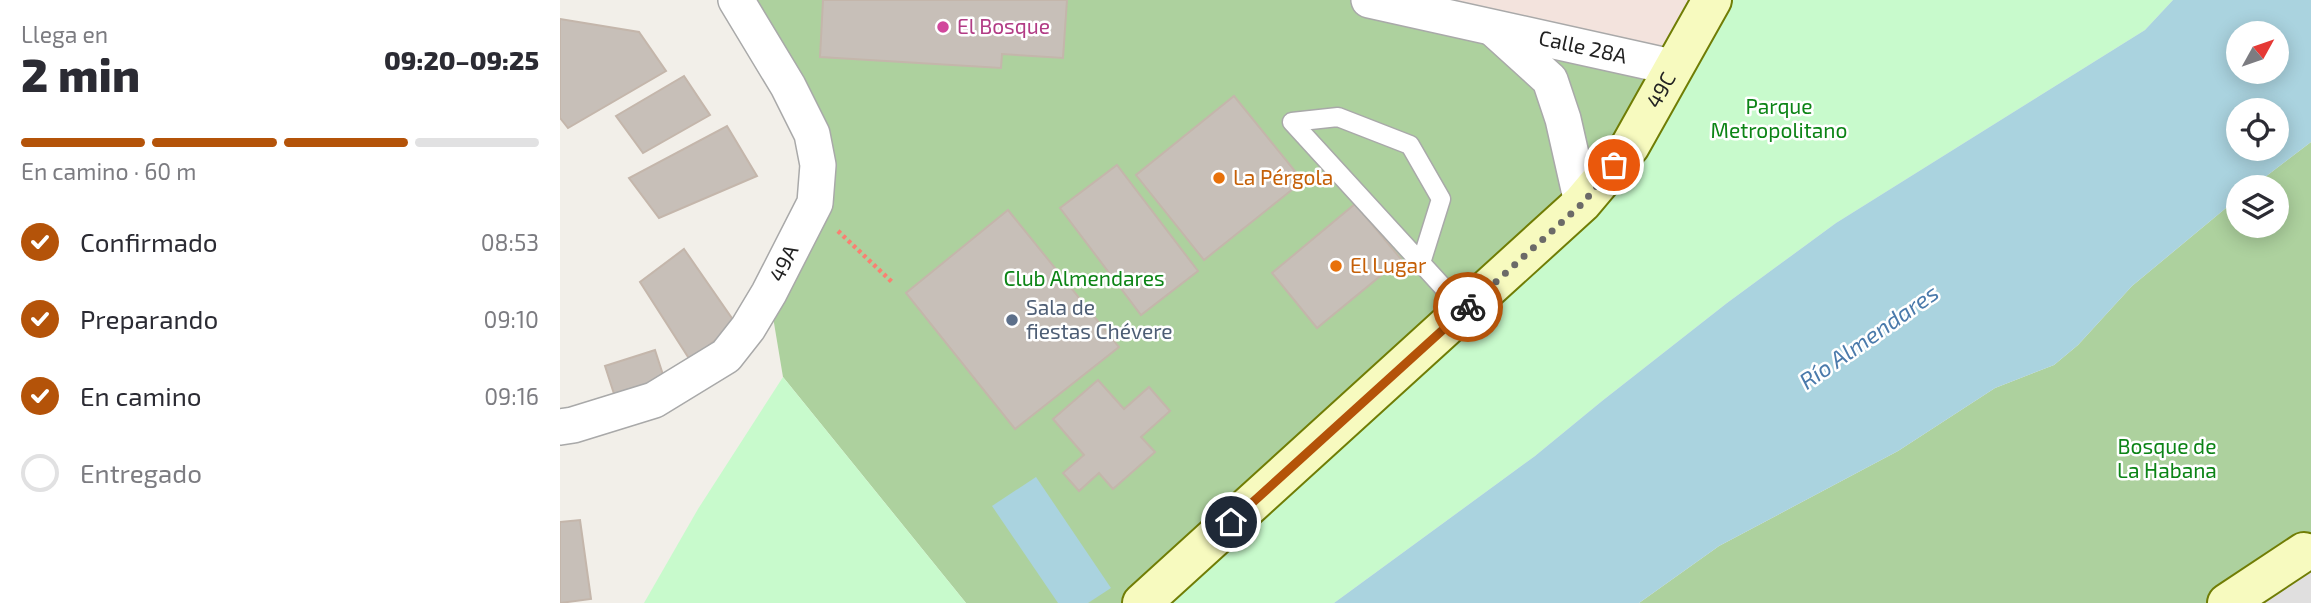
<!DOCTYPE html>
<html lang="es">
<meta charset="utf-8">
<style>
body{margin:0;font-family:"Exo 2",sans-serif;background:#f2f2f3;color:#2b2b33;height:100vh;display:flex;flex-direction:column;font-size:26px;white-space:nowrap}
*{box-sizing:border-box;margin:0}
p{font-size:23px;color:#7c7c81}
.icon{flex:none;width:38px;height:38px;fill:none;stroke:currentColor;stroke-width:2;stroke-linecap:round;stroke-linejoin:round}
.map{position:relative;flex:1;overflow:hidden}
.side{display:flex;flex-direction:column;background:#fff;width:560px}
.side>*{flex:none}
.needle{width:46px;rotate:50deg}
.controls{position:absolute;left:1666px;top:21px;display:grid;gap:14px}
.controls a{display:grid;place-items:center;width:63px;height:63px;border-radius:50%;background:#fff;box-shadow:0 4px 18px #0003;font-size:35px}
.pin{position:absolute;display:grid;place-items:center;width:60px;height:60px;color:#fff;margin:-30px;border:4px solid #fff;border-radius:50%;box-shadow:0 2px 7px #0007}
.courier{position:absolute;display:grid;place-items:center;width:70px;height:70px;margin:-35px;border:5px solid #b45309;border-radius:50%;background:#fff;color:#222;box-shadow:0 2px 9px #0007}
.headline em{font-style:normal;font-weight:800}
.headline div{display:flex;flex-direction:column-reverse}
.headline{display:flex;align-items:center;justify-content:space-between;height:119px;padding:0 21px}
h1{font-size:46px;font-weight:800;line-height:52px}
.bar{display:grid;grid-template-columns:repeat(4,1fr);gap:10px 7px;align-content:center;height:84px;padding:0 21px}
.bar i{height:9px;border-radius:5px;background:#e1e1e2}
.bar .on{background:#b45309}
.bar p{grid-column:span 4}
ol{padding:0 21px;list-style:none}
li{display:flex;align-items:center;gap:21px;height:77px}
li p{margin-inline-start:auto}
li .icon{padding:7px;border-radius:50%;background:#b45309;color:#fff;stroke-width:4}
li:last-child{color:#7c7c81}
li i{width:38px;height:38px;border:4px solid #e1e1e2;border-radius:50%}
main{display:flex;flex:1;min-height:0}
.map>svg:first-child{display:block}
.residential{fill:#e0dfdf}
.military{fill:#f3e3dd}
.forest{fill:#add19e}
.park{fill:#c8facc}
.water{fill:#aad3df;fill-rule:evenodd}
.building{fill:#c7bfb8;stroke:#c4b6ab;stroke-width:2}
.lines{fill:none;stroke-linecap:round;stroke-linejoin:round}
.lane-casing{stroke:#a9a9a9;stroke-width:21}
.street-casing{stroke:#a9a9a9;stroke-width:38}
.secondary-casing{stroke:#707d05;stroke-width:42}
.path{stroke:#fa8072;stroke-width:4.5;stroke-dasharray:3.5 3.5;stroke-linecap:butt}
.lane{stroke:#fff;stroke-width:18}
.street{stroke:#fff;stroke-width:35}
.secondary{stroke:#f7fabf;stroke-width:38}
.done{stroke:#6b6a68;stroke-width:7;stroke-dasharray:0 12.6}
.route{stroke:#b45309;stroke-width:9}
.hotel-dot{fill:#d1479c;stroke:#fff;stroke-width:2.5}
.food-dot{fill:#e8710a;stroke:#fff;stroke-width:2.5}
.service-dot{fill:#5c6f8a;stroke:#fff;stroke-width:2.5}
.labels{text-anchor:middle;stroke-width:5;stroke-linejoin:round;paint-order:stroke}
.hotel-label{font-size:21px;fill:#b23c85;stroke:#fff;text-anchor:start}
.street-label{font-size:21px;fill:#222;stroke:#fff}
.park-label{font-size:21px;fill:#0c8416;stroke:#fff}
.food-label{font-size:21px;fill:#c56008;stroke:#fff;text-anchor:start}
.service-label{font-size:21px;fill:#4e5e75;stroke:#fff;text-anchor:start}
.water-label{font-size:23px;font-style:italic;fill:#4a7aab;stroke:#fff}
</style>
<main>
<section class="side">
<div class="headline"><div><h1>2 min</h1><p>Llega en</p></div><em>09:20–09:25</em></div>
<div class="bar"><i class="on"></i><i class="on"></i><i class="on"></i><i></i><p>En camino · 60 m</p></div>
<ol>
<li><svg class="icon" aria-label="check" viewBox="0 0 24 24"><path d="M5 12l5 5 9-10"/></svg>Confirmado<p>08:53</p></li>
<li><svg class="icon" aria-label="check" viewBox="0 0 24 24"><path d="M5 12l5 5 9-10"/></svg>Preparando<p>09:10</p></li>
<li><svg class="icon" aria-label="check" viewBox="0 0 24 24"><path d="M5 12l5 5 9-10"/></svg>En camino<p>09:16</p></li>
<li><i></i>Entregado</li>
</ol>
</section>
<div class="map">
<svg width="1751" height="603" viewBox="0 0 1751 603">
<rect width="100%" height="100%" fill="#f2efe9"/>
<!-- residential -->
<path class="residential" d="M 1751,549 L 1751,603 L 1667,603 Z"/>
<!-- military -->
<path class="military" d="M 809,0 L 1152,0 L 1112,67 Z"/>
<!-- forest -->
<g class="forest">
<path d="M 176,0 L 809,0 L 1112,67 L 1070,146 L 581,603 L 406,603 L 223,377 L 209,293 L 258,164 Z"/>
<path d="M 1751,142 L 1751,549 L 1667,603 L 1079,603 L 1159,546 L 1338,451 L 1435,388 L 1494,365 L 1518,345 L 1572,286 L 1678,198 L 1678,226 L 1717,226 L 1717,187 L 1692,187 Z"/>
</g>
<!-- park -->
<g class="park">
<path d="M 1152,0 L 1613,0 L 1585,30 L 1276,223 L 1167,303 L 1042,401 L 975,456 L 774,603 L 582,603 L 1022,203 Z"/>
<path d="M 223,377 L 406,603 L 84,603 L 138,509 Z"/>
</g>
<!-- water -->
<g class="water">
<path d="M 1613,0 L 1751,0 L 1751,142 L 1692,187 L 1678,187 L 1678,198 L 1572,286 L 1518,345 L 1494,365 L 1435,388 L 1338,451 L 1159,546 L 1079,603 L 774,603 L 975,456 L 1042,401 L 1167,303 L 1276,223 L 1585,30 ZM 1678,33 L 1717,33 L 1717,72 L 1678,72 ZM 1678,110 L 1717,110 L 1717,149 L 1678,149 Z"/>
<path d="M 476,477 L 551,588 L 528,603 L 498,603 L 432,506 Z"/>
</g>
<!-- building -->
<g class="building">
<path d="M 263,0 L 507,0 L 503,58 L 442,54 L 441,68 L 260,57 Z"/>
<path d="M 0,19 L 79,32 L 106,71 L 8,128 L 0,118 Z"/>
<path d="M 124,76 L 150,115 L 83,153 L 56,116 Z"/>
<path d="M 674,96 L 743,181 L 644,260 L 576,175 Z"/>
<path d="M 167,126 L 197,176 L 99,218 L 69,178 Z"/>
<path d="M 557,165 L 638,271 L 581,315 L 500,208 Z"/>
<path d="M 795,204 L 841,259 L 757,328 L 712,273 Z"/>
<path d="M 448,210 L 559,347 L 455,429 L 346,293 Z"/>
<path d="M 124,249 L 176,324 L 130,360 L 80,282 Z"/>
<path d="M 95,350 L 106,384 L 56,400 L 45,366 Z"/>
<path d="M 538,380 L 564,409 L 589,387 L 610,411 L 581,437 L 595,452 L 553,489 L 539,473 L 519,491 L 503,473 L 524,455 L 493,419 Z"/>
<path d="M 20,520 L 31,599 L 0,603 L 0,522 Z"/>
</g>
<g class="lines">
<defs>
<path id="lane" d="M 861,263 L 881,199 L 850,145 L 778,117 L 732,122 L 904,310"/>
<g id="street">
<path id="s1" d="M 809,0 L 1112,67"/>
<path d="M 935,30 L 990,80 L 1003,119 L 1022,203"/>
<path id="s2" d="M 0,427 L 13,425 L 94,400 L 166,356 L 188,328 L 209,293 L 255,203 L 258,165 L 252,134 L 228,86 L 176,0"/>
</g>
<g id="secondary">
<path id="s3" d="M 582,603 L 1022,203 L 1070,146 L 1152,0"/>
<path d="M 1667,603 L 1744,552"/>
</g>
</defs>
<!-- lane casing -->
<use href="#lane" class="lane-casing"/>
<!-- street casing -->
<use href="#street" class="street-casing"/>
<!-- secondary casing -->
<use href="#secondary" class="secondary-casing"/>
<!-- path -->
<path class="path" d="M 278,231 L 332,282"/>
<!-- lane -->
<use href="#lane" class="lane"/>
<!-- street -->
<use href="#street" class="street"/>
<!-- secondary -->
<use href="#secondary" class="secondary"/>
</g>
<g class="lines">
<!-- done -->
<path class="done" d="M 908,307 L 1023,203 L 1054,165"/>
<!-- route -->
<path class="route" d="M 671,522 L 908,307"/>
</g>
<!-- markers -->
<circle class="hotel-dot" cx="383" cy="27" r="7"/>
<g class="food-dot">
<circle cx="659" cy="178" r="7"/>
<circle cx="776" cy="266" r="7"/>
</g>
<circle class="service-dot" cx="452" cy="320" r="7"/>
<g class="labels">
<!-- hotel labels -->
<g class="hotel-label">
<text x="397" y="34">El Bosque</text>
</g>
<!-- street labels -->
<g class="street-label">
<text dy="7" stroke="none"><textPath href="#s1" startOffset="219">Calle 28A</textPath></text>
<text dy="7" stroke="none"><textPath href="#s3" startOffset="733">49C</textPath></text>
<text dy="7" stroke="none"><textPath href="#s2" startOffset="292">49A</textPath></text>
</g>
<!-- park labels -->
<g class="park-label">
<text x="1219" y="114">Parque<tspan x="1219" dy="24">Metropolitano</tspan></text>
<text x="524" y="286">Club Almendares</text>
<text x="1607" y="454">Bosque de<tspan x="1607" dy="24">La Habana</tspan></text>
</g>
<!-- food labels -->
<g class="food-label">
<text x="673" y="185">La Pérgola</text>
<text x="790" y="273">El Lugar</text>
</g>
<!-- service labels -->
<g class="service-label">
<text x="466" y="315">Sala de<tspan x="466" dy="24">fiestas Chévere</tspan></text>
</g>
<!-- water labels -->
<g class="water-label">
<text transform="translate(1309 337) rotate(-35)" y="8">Río Almendares</text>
</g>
</g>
</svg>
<div class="controls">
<a><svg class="needle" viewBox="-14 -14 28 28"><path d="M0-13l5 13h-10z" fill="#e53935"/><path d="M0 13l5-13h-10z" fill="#7c7c81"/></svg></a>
<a><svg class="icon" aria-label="locate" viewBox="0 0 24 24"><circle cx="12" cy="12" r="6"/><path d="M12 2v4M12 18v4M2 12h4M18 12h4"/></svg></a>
<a><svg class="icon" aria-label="layers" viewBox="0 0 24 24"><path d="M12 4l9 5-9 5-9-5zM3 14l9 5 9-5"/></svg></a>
</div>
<div class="pin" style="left:1054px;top:165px;background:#ea580c"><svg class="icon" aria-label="bag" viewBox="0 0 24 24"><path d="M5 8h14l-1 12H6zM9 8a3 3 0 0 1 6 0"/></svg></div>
<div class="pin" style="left:671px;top:522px;background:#1f2937"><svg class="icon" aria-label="home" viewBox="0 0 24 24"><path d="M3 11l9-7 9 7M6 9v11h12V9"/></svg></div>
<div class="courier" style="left:908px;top:307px"><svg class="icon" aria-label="bike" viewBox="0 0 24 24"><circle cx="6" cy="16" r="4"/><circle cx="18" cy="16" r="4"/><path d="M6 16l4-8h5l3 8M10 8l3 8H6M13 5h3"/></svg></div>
</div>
</main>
